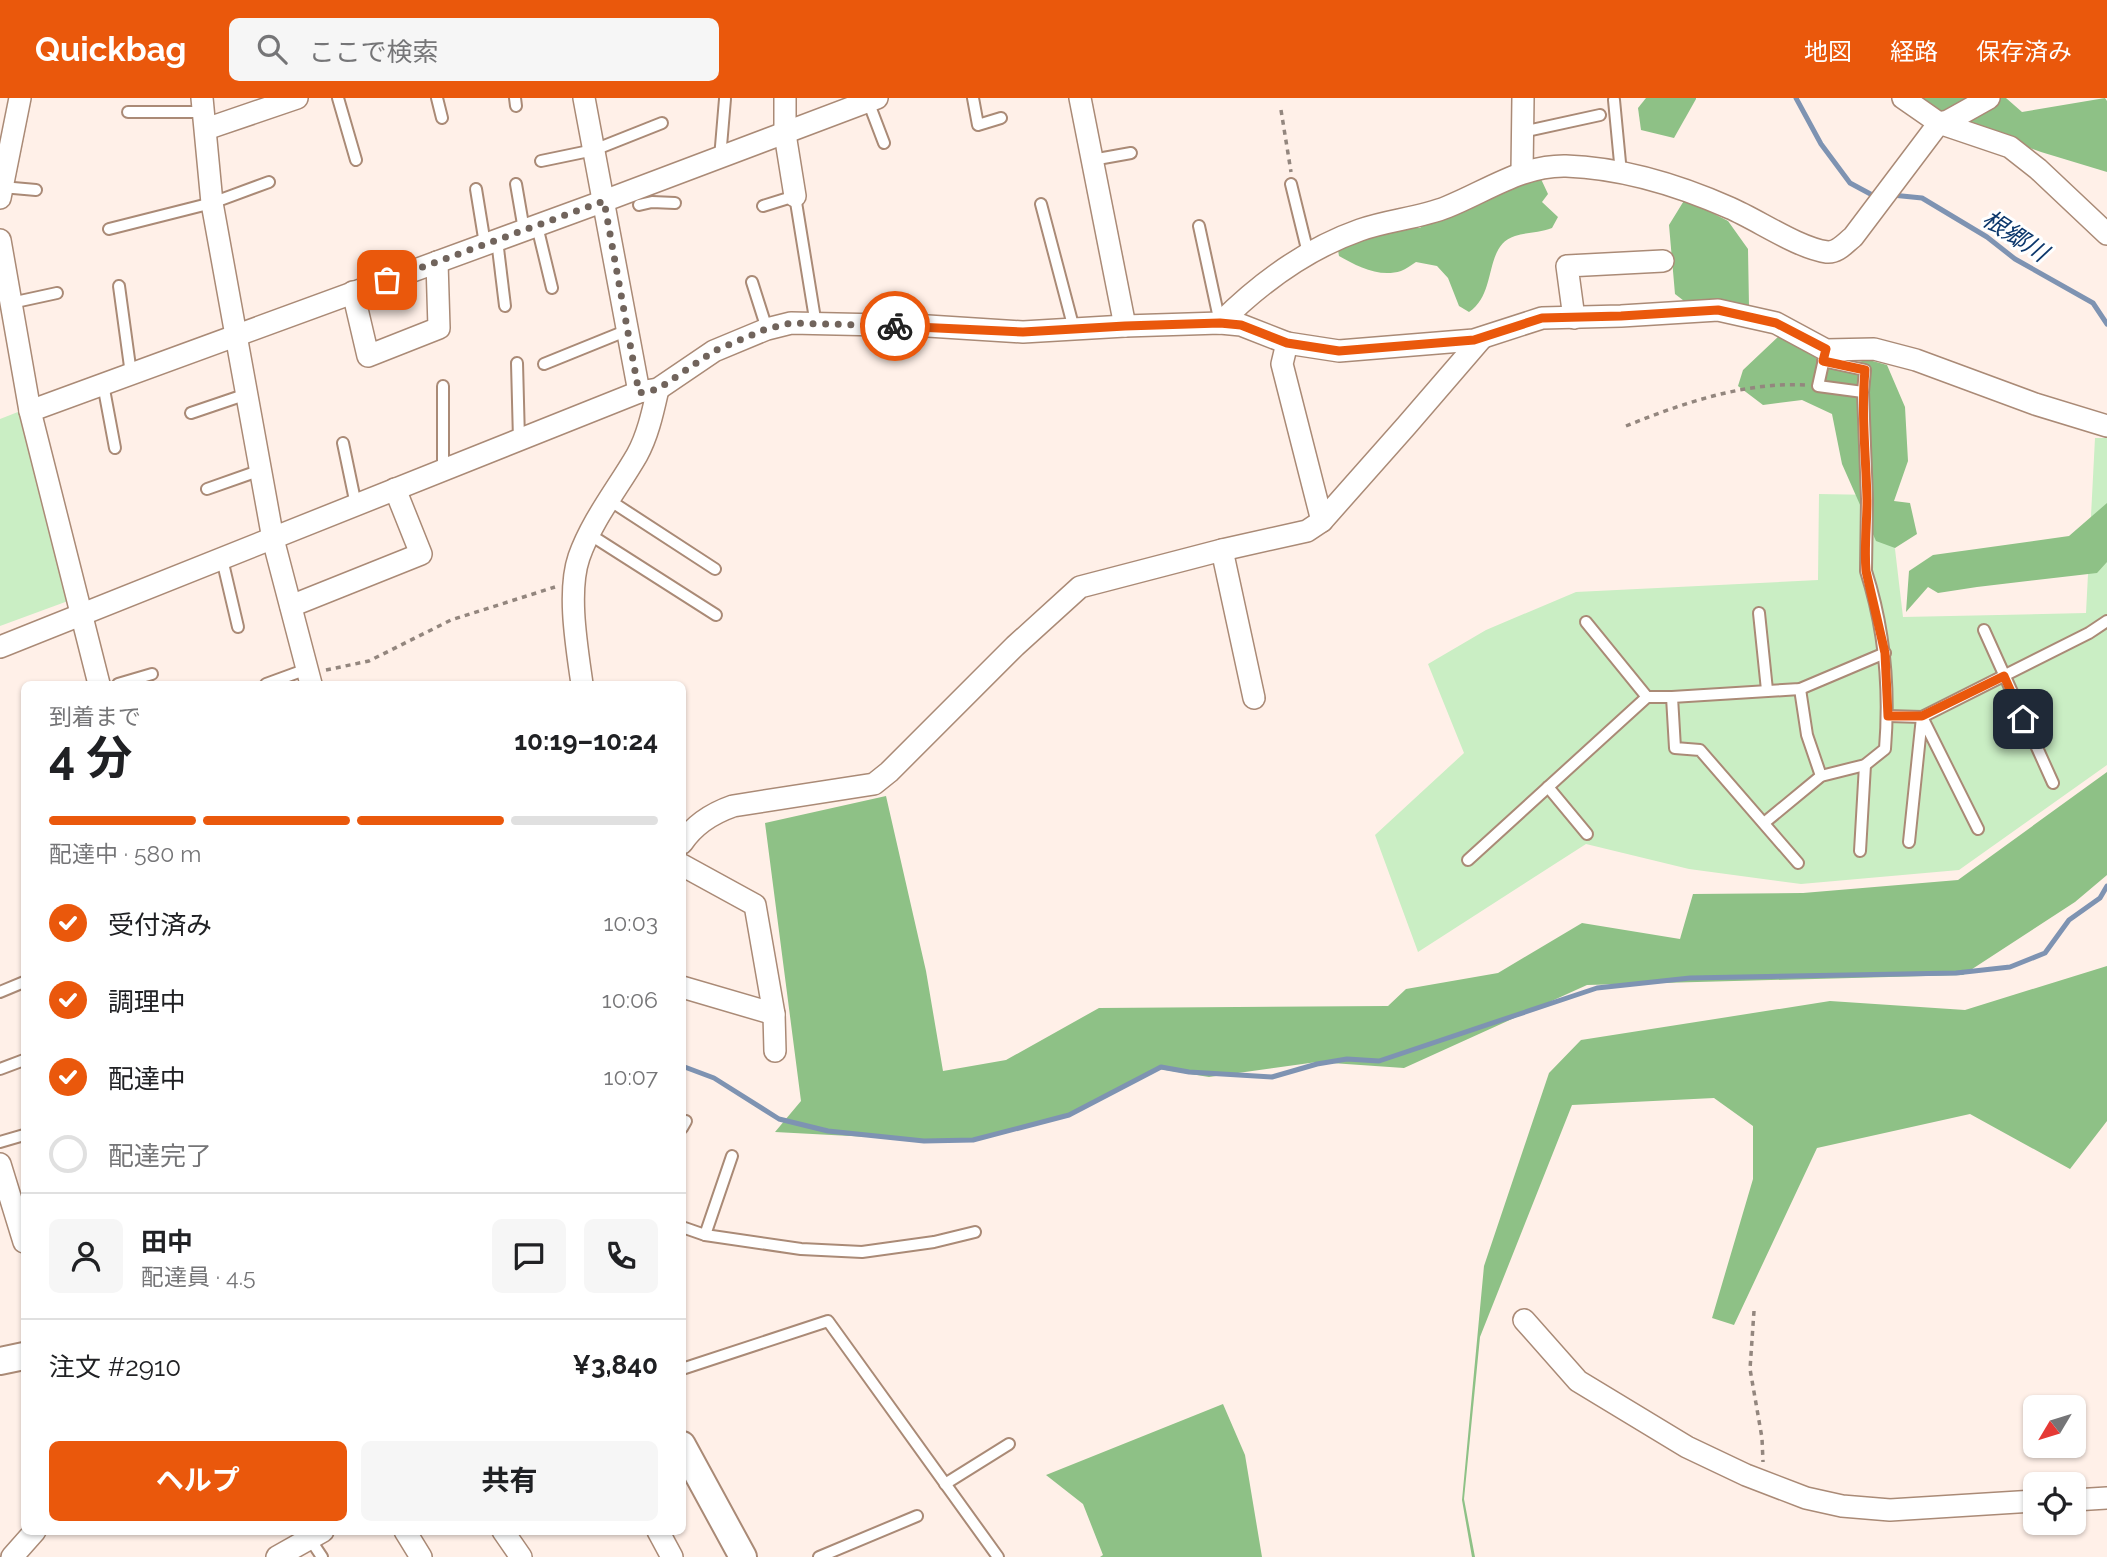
<!DOCTYPE html>
<html lang="ja">
<meta charset="utf-8">
<style>
body{margin:0;font-family:Raleway,"Noto Sans JP",sans-serif;background:#f6f6f6;color:#202124;height:100vh;display:flex;flex-direction:column;font-size:26px;white-space:nowrap}
*{box-sizing:border-box;margin:0}
p{font-size:23px;color:#757577}
.icon{flex:none;width:38px;height:38px;fill:none;stroke:currentColor;stroke-width:2;stroke-linecap:round;stroke-linejoin:round}
.map{position:relative;flex:1;overflow:hidden}
.side{position:absolute;left:21px;top:583px;width:665px;height:854px;display:flex;flex-direction:column;background:#fff;border-radius:10px;box-shadow:0 2px 5px #0004}
.side>*{flex:none}
.needle{width:46px;rotate:232deg}
.fabs{position:absolute;left:2023px;top:1297px;display:grid;gap:14px}
.fabs a{display:grid;place-items:center;width:63px;height:63px;border-radius:10px;background:#fff;box-shadow:0 2px 5px #0004;font-size:35px}
.pin{position:absolute;display:grid;place-items:center;width:60px;height:60px;color:#fff;margin:-30px;border-radius:14px;box-shadow:0 4px 10px #0006}
.courier{position:absolute;display:grid;place-items:center;width:70px;height:70px;margin:-35px;border:5px solid #ea580c;border-radius:50%;background:#fff;color:#222;box-shadow:0 2px 9px #0007}
.overview em{font-style:normal;font-weight:700}
.overview div{display:flex;flex-direction:column-reverse}
.overview{display:flex;align-items:center;justify-content:space-between;height:119px;padding:0 28px}
h1{font-size:46px;font-weight:700;line-height:52px}
.bar{display:grid;grid-template-columns:repeat(4,1fr);gap:10px 7px;align-content:center;height:84px;padding:0 28px}
.bar i{height:9px;border-radius:5px;background:#e0e0e0}
.bar .on{background:#ea580c}
.bar p{grid-column:span 4}
.line{display:flex;align-items:center;gap:18px;padding:0 28px;border-top:2px solid #e0e0e0}
.line div{flex:1}
.round{display:grid;place-items:center;flex:none;width:74px;height:74px;border-radius:10px;background:#f6f6f6}
ol{padding:0 28px;list-style:none}
li{display:flex;align-items:center;gap:21px;height:77px}
li p{margin-inline-start:auto}
li .icon{padding:7px;border-radius:50%;background:#ea580c;color:#fff;stroke-width:4}
li:last-child{color:#757577}
li i{width:38px;height:38px;border:4px solid #e0e0e0;border-radius:50%}
.primary-button{display:flex;gap:14px;margin-top:auto;padding:14px 28px}
.primary-button a{flex:1;height:80px;border-radius:10px;background:#ea580c;color:#fff;font-size:28px;font-weight:700;line-height:80px;text-align:center}
.primary-button a+a{background:#f6f6f6;color:#202124}
header{display:flex;align-items:center;gap:42px;box-sizing:border-box;height:98px;padding:0 35px;background:#ea580c;color:#fff}
header strong{font-size:33px}
nav{display:flex;gap:38px;margin-inline-start:auto;font-size:24px}
.search{width:490px;height:63px;background:#f6f6f6;display:flex;align-items:center;gap:18px;box-sizing:border-box;padding:0 24px;border-radius:10px;color:#757577;font-size:26px}
.map>svg:first-child{display:block}
.green{fill:#caeec4}
.forest{fill:#8ec186}
.lines{fill:none;stroke-linecap:round;stroke-linejoin:round}
.stream{stroke:#7e93b2;stroke-width:5}
.service-casing{stroke:#aa8a76;stroke-width:14}
.minor-casing{stroke:#aa8a76;stroke-width:24}
.tertiary-casing{stroke:#aa8a76;stroke-width:30}
.path{stroke:#93867e;stroke-width:3.5;stroke-dasharray:5 5;stroke-linecap:butt}
.service{stroke:#fff;stroke-width:10}
.minor{stroke:#fff;stroke-width:21}
.tertiary{stroke:#fff;stroke-width:26}
.done{stroke:#71645c;stroke-width:7;stroke-dasharray:0 12.6}
.route{stroke:#ea580c;stroke-width:9}
.labels{text-anchor:middle;stroke-width:6;stroke-linejoin:round;paint-order:stroke}
.water-label{font-size:24px;font-style:italic;fill:#0d386c;stroke:#fff}
</style>
<header>
<strong>Quickbag</strong>
<div class="search"><svg class="icon" aria-label="search" viewBox="0 0 24 24"><circle cx="10" cy="10" r="6"/><path d="M15 15l6 6"/></svg>ここで検索</div>
<nav><a>地図</a><a>経路</a><a>保存済み</a></nav>
</header>
<div class="map">
<svg width="2107" height="1459" viewBox="0 0 2107 1459">
<rect width="100%" height="100%" fill="#fff0e8"/>
<!-- green -->
<g class="green">
<path d="M 23,312 L 68,503 L 0,528 L 0,321 Z"/>
<path d="M 2095,340 L 2107,340 L 2107,667 L 1959,772 L 1801,786 L 1689,771 L 1586,746 L 1418,854 L 1375,737 L 1464,655 L 1428,566 L 1486,532 L 1576,494 L 1818,482 L 1819,396 L 1875,397 L 1895,451 L 1903,519 L 2086,515 Z"/>
</g>
<!-- forest -->
<g class="forest">
<path d="M 1646,0 L 1696,0 L 1696,1 L 1674,40 L 1641,32 L 1638,10 Z"/>
<path d="M 1911,0 L 2006,0 L 2022,14 L 2105,0 L 2107,3 L 2107,74 L 2041,54 L 1940,18 Z"/>
<path d="M 1541,81 L 1548,96 L 1542,104 L 1558,119 L 1552,130 C 1539,135 1527,134 1515,138 C 1483,148 1498,195 1469,214 L 1459,208 L 1448,180 L 1437,168 L 1416,164 C 1411,167 1406,171 1401,173 C 1379,180 1357,168 1339,158 L 1337,147 L 1395,130 L 1420,130 L 1432,120 L 1519,83 Z"/>
<path d="M 1685,101 L 1728,123 L 1748,151 L 1749,208 L 1719,204 L 1688,206 L 1675,196 L 1669,127 Z"/>
<path d="M 1782,235 L 1796,241 L 1816,260 L 1831,268 L 1869,262 L 1887,267 L 1905,309 L 1908,363 L 1894,403 L 1910,405 L 1917,436 L 1895,450 L 1876,443 L 1842,366 L 1832,316 L 1802,302 L 1763,307 L 1738,288 L 1743,272 Z"/>
<path d="M 2107,405 L 2107,464 L 2097,475 L 1977,489 L 1938,495 L 1928,489 L 1906,514 L 1909,473 L 1933,457 L 2069,438 Z"/>
<path d="M 2107,674 L 2107,777 L 2075,804 L 1963,877 L 1587,887 L 1404,970 L 1317,964 L 1209,979 L 1159,971 L 1067,1019 L 963,1044 L 775,1034 L 801,1003 L 765,725 L 886,698 L 926,873 L 943,973 L 1006,962 L 1099,910 L 1388,908 L 1406,891 L 1498,875 L 1582,825 L 1680,841 L 1693,796 L 1803,795 L 1958,782 Z"/>
<path d="M 2107,868 L 2107,1023 L 2070,1071 L 1970,1016 L 1817,1050 L 1734,1227 L 1712,1220 L 1753,1081 L 1753,1028 L 1714,1000 L 1572,1007 L 1480,1239 L 1464,1401 L 1475,1459 L 1472,1459 L 1462,1402 L 1484,1168 L 1549,975 L 1581,942 L 1830,903 L 1965,912 Z"/>
<path d="M 1223,1306 L 1245,1357 L 1262,1459 L 1100,1459 L 1103,1457 L 1083,1406 L 1046,1377 Z"/>
</g>
<g class="lines">
<!-- stream -->
<g class="stream">
<path d="M 1796,0 L 1821,46 L 1850,85 L 1876,99"/>
<path d="M 1892,97 L 1922,100 L 1987,139 L 2015,161 L 2093,205 L 2107,226"/>
<path d="M 682,968 L 714,980 L 779,1021 L 828,1033 L 924,1043 L 973,1042 L 1069,1017 L 1161,969 L 1189,974 L 1272,979 L 1317,966 L 1347,961 L 1379,963 L 1597,890 L 1690,880 L 1956,875 L 2010,869 L 2045,855 L 2069,822 L 2100,800 L 2107,788"/>
</g>
<defs>
<g id="service">
<path d="M 338,0 L 356,62"/>
<path d="M 437,0 L 442,20"/>
<path d="M 515,0 L 516,8"/>
<path d="M 973,0 L 978,27 L 1001,20"/>
<path d="M 1614,2 L 1621,75"/>
<path d="M 868,3 L 884,45"/>
<path d="M 128,14 L 204,14"/>
<path d="M 1522,34 L 1600,17"/>
<path d="M 720,60 L 725,1"/>
<path d="M 1092,62 L 1131,55"/>
<path d="M 541,63 L 594,52 L 662,25"/>
<path d="M 516,86 L 524,132"/>
<path d="M 1291,86 L 1308,155"/>
<path d="M 2,89 L 36,92"/>
<path d="M 476,91 L 485,146"/>
<path d="M 1041,106 L 1074,231"/>
<path d="M 639,107 L 652,104 L 675,105"/>
<path d="M 763,108 L 795,98 L 816,227"/>
<path d="M 537,128 L 552,190"/>
<path d="M 1199,128 L 1220,225"/>
<path d="M 109,131 L 212,105 L 269,84"/>
<path d="M 497,142 L 505,208"/>
<path d="M 752,184 L 767,231"/>
<path d="M 119,188 L 131,276"/>
<path d="M 11,205 L 57,195"/>
<path d="M 1823,263 L 1865,272 L 1863,294"/>
<path d="M 517,265 L 519,342"/>
<path d="M 544,266 L 628,232"/>
<path d="M 103,286 L 115,350"/>
<path d="M 191,315 L 247,296"/>
<path d="M 343,345 L 356,407"/>
<path d="M 443,372 L 443,288"/>
<path d="M 207,391 L 261,372"/>
<path d="M 609,402 L 715,471"/>
<path d="M 589,436 L 716,517"/>
<path d="M 222,461 L 238,529"/>
<path d="M 1759,515 L 1767,592"/>
<path d="M 1586,524 L 1647,599 L 1672,599"/>
<path d="M 1984,532 L 2053,685"/>
<path d="M 118,586 L 152,576"/>
<path d="M 266,586 L 307,571"/>
<path d="M 1800,591 L 1807,637 L 1821,678"/>
<path d="M 1888,618 L 1922,619 L 2089,535 L 2107,523"/>
<path d="M 1548,689 L 1587,736"/>
<path d="M 1764,725 L 1821,678 L 1865,667 L 1885,651 C 1890,589 1885,532 1866,473 L 1867,401 L 1863,294 L 1818,288 L 1826,252"/>
<path d="M 1909,744 L 1922,619 L 1978,731"/>
<path d="M 1860,753 L 1865,667"/>
<path d="M 1468,762 L 1647,599"/>
<path d="M 1798,765 L 1700,652 L 1675,650 L 1672,599 L 1800,591 L 1885,555"/>
<path d="M 0,894 L 24,884"/>
<path d="M 0,971 L 24,962"/>
<path d="M 682,1030 L 686,1023"/>
<path d="M 0,1044 L 24,1037"/>
<path d="M 682,1129 L 705,1137 L 801,1151 L 862,1154 L 934,1144 L 975,1134"/>
<path d="M 705,1137 L 732,1058"/>
<path d="M 682,1271 L 828,1223 L 998,1459"/>
<path d="M 945,1386 L 1009,1346"/>
<path d="M 310,1441 L 322,1459"/>
<path d="M 819,1459 L 917,1418"/>
</g>
<g id="minor">
<path d="M 202,0 L 212,105 L 273,441 L 311,586"/>
<path d="M 584,0 L 639,294"/>
<path d="M 785,0 L 785,36 L 795,98"/>
<path d="M 1080,0 L 1125,228"/>
<path d="M 1903,0 L 1939,25 L 2010,49 L 2038,71 L 2107,136"/>
<path d="M 206,31 L 297,0"/>
<path d="M 1522,74 L 1523,0"/>
<path d="M 0,100 L 20,0"/>
<path d="M 0,142 L 30,313 L 99,586"/>
<path d="M 353,194 L 368,258 L 439,230 L 437,164"/>
<path d="M 1574,220 L 1567,168 L 1663,163"/>
<path d="M 1220,225 C 1260,185 1306,151 1360,132 C 1388,122 1420,120 1447,109 C 1487,93 1522,67 1566,68 C 1624,70 1678,87 1730,110 C 1758,122 1798,150 1827,154 C 1838,155 1845,145 1853,139 L 1939,25 L 1948,23 L 1989,0"/>
<path d="M 1287,245 L 1282,266 L 1322,423"/>
<path d="M 30,313 L 604,103 L 877,0"/>
<path d="M 1222,452 L 1254,600"/>
<path d="M 291,508 L 421,456 L 395,391"/>
<path d="M 0,549 L 639,294 L 658,291 L 714,253 L 767,231 L 791,225 L 928,228 L 1023,234 L 1125,228 L 1220,225 L 1241,227 L 1287,245 L 1339,253 L 1474,242 L 1542,220 L 1621,218 L 1718,212 L 1776,225 L 1826,252 L 1874,251 L 1916,262 L 2035,306 L 2107,328"/>
<path d="M 582,586 C 577,550 567,494 579,459 C 592,422 618,390 637,357 C 648,337 653,313 658,291"/>
<path d="M 682,745 C 694,727 713,715 733,708 L 874,686 L 889,674 L 1015,548 L 1080,489 L 1222,452 L 1307,433 L 1322,423 L 1407,327 L 1482,240"/>
<path d="M 682,767 L 755,807 L 774,916 L 775,953"/>
<path d="M 682,889 L 774,916"/>
<path d="M 0,1066 L 24,1144"/>
<path d="M 1524,1222 L 1578,1283 L 1687,1349 L 1746,1377 L 1806,1400 L 1842,1408 L 1890,1412 L 2035,1403"/>
<path d="M 2074,1402 L 2107,1400"/>
<path d="M 405,1433 L 421,1459"/>
<path d="M 503,1433 L 521,1459"/>
<path d="M 658,1433 L 672,1459"/>
<path d="M 12,1459 L 35,1433"/>
<path d="M 277,1459 L 323,1433"/>
</g>
<g id="tertiary">
<path d="M 0,1263 L 24,1258"/>
<path d="M 682,1347 L 743,1459"/>
</g>
</defs>
<!-- service casing -->
<use href="#service" class="service-casing"/>
<!-- minor casing -->
<use href="#minor" class="minor-casing"/>
<!-- tertiary casing -->
<use href="#tertiary" class="tertiary-casing"/>
<!-- path -->
<g class="path">
<path d="M 1281,12 L 1291,74"/>
<path d="M 1626,328 C 1683,305 1744,284 1805,287"/>
<path d="M 326,572 L 369,563 L 451,522 L 555,489"/>
<path d="M 1754,1213 L 1750,1271 L 1762,1340 L 1763,1364"/>
</g>
<!-- service -->
<use href="#service" class="service"/>
<!-- minor -->
<use href="#minor" class="minor"/>
<!-- tertiary -->
<use href="#tertiary" class="tertiary"/>
</g>
<g class="lines">
<!-- done -->
<path class="done" d="M 387,182 L 604,103 L 639,295 L 658,291 L 714,253 L 766,231 L 791,225 L 895,228"/>
<!-- route -->
<path class="route" d="M 895,228 L 1023,234 L 1125,228 L 1220,225 L 1241,227 L 1287,245 L 1339,253 L 1474,242 L 1542,220 L 1621,218 L 1718,212 L 1776,225 L 1826,251 L 1823,263 L 1865,272 C 1861,315 1866,359 1867,402 C 1867,426 1864,449 1866,473 L 1885,555 L 1888,618 L 1922,618 L 2004,578 L 2023,621"/>
</g>
<g class="labels">
<!-- water labels -->
<g class="water-label">
<text transform="translate(2015 138) rotate(33)" y="8">根郷川</text>
</g>
</g>
</svg>
<div class="fabs">
<a><svg class="needle" viewBox="-14 -14 28 28"><path d="M0-13l5 13h-10z" fill="#e53935"/><path d="M0 13l5-13h-10z" fill="#757577"/></svg></a>
<a><svg class="icon" aria-label="locate" viewBox="0 0 24 24"><circle cx="12" cy="12" r="6"/><path d="M12 2v4M12 18v4M2 12h4M18 12h4"/></svg></a>
</div>
<div class="pin" style="left:387px;top:182px;background:#ea580c"><svg class="icon" aria-label="bag" viewBox="0 0 24 24"><path d="M5 8h14l-1 12H6zM9 8a3 3 0 0 1 6 0"/></svg></div>
<div class="pin" style="left:2023px;top:621px;background:#1f2937"><svg class="icon" aria-label="home" viewBox="0 0 24 24"><path d="M3 11l9-7 9 7M6 9v11h12V9"/></svg></div>
<div class="courier" style="left:895px;top:228px"><svg class="icon" aria-label="bike" viewBox="0 0 24 24"><circle cx="6" cy="16" r="4"/><circle cx="18" cy="16" r="4"/><path d="M6 16l4-8h5l3 8M10 8l3 8H6M13 5h3"/></svg></div>
<section class="side">
<div class="overview"><div><h1>4 分</h1><p>到着まで</p></div><em>10:19–10:24</em></div>
<div class="bar"><i class="on"></i><i class="on"></i><i class="on"></i><i></i><p>配達中 · 580 m</p></div>
<ol>
<li><svg class="icon" aria-label="check" viewBox="0 0 24 24"><path d="M5 12l5 5 9-10"/></svg>受付済み<p>10:03</p></li>
<li><svg class="icon" aria-label="check" viewBox="0 0 24 24"><path d="M5 12l5 5 9-10"/></svg>調理中<p>10:06</p></li>
<li><svg class="icon" aria-label="check" viewBox="0 0 24 24"><path d="M5 12l5 5 9-10"/></svg>配達中<p>10:07</p></li>
<li><i></i>配達完了</li>
</ol>
<div class="line" style="height:126px"><a class="round"><svg class="icon" aria-label="person" viewBox="0 0 24 24"><circle cx="12" cy="8" r="4"/><path d="M4 21q1-7 8-7t8 7"/></svg></a><div><b>田中</b><p>配達員 · 4.5</p></div><a class="round"><svg class="icon" aria-label="chat" viewBox="0 0 24 24"><path d="M4 5h16v11H9l-5 4z"/></svg></a><a class="round"><svg class="icon" aria-label="phone" viewBox="0 0 24 24"><path d="M5 4h4l2 5-3 2q2 4 5 5l2-3 5 2v4C11 20 4 13 5 4z"/></svg></a></div>
<div class="line" style="height:91px"><div>注文 #2910</div><b>¥3,840</b></div>
<div class="primary-button"><a>ヘルプ</a><a>共有</a></div>
</section>
</div>
